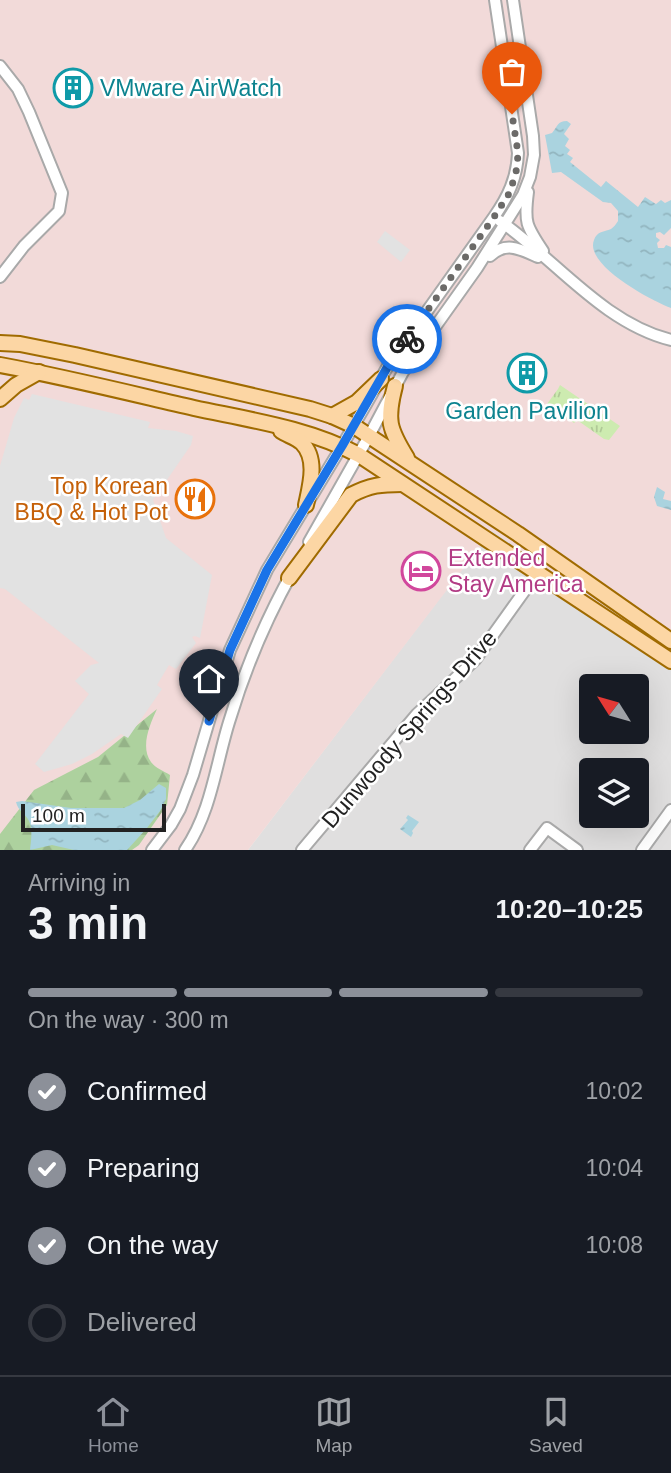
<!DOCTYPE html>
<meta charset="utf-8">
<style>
body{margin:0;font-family:Arial,sans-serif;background:#20242c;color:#f1f3f6;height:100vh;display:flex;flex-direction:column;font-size:26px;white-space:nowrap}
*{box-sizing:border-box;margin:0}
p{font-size:23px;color:#9ea1a6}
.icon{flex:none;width:38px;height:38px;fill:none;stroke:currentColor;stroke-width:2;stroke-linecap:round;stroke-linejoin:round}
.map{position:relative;height:850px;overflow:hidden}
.details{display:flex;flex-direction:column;background:#171b24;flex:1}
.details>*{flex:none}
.needle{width:46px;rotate:307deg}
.fabs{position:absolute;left:579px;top:674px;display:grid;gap:14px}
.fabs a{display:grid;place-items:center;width:70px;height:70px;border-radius:7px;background:#171b24;box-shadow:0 7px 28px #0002;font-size:35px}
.scale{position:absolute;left:21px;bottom:18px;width:145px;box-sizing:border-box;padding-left:7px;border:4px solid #222;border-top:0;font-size:19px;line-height:24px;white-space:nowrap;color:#222;-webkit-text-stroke:5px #fff;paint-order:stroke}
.pin{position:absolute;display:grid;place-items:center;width:60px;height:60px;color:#fff;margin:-72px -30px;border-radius:50% 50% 50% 0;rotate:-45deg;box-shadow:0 0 7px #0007}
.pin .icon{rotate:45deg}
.courier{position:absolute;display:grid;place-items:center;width:70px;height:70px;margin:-35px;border:5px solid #1a73e8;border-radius:50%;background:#fff;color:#222;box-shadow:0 2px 9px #0007}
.head em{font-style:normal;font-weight:700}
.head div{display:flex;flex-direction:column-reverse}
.head{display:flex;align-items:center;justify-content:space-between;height:119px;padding:0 28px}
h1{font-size:46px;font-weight:700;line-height:52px}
.bar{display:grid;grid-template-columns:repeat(4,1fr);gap:10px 7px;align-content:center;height:84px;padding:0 28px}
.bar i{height:9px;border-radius:5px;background:#363941}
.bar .on{background:#8c9099}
.bar p{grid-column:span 4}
ol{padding:0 28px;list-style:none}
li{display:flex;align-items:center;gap:21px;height:77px}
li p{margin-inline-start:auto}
li .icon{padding:7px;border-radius:50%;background:#8c9099;color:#fff;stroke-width:4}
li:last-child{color:#9ea1a6}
li i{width:38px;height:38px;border:4px solid #363941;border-radius:50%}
.dock{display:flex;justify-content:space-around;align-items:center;height:98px;border-top:2px solid #363941;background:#171b24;font-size:19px;color:#9ea1a6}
.dock a{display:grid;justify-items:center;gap:4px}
.dock .on{color:#8c9099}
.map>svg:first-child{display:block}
.residential{fill:#e0dfdf;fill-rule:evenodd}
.commercial{fill:#f2dad9}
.grass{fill:url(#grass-tufts)}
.forest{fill:url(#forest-firs)}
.parking{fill:#e2e2e2}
.water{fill:url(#water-ripples)}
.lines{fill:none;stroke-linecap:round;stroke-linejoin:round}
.minor-casing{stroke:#a9a9a9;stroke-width:14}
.major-casing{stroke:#a06b00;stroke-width:18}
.minor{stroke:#fff;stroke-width:10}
.major{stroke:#fcd6a4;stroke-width:14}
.done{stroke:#6b6a68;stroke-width:7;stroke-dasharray:0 12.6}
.route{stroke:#1a73e8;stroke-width:9}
.labels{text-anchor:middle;stroke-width:5;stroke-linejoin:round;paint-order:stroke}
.culture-label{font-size:23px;fill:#0d838f;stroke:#fff;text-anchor:start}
.food-label{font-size:23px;fill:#c56008;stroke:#fff;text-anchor:end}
.hotel-label{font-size:23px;fill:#b23c85;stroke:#fff;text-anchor:start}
.street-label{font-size:23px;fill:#222;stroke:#fff}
</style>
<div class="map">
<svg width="671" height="850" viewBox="0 0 671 850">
<defs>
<pattern id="grass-tufts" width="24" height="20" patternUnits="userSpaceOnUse" patternTransform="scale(1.75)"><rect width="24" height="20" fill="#cdebb0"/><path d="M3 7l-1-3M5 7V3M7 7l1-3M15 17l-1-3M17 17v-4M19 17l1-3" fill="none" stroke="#b0c997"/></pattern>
<pattern id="forest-firs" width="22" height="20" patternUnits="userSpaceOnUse" patternTransform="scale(1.75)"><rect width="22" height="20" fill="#add19e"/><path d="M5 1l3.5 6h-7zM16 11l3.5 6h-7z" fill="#95b388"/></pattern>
<pattern id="water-ripples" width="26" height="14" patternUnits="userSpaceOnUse" patternTransform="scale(1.75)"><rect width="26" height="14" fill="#aad3df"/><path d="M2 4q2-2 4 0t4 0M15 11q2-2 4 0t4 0" fill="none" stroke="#92b5bf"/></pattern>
</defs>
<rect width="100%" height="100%" fill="#f2efe9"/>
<!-- residential -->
<path class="residential" d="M 492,530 L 671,651 L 671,850 L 248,850 ZM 592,686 L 637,686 L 637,732 L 592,732 ZM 592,770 L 637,770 L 637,816 L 592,816 Z"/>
<!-- commercial -->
<path class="commercial" d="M 0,0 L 671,0 L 671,651 L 492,531 L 248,850 L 0,850 Z"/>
<!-- grass -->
<path class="grass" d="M 560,385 L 620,426 L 609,440 L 604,439 L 577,420 L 574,423 L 547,404 L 558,389 Z"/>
<!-- forest -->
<path class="forest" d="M 157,709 C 150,724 140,747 151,762 C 155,768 164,771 170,775 L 167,805 L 139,845 L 132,850 L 0,850 L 0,834 L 34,790 L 98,757 Z"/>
<!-- parking -->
<g class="parking">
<path d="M 385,231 L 410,250 L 401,262 L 377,242 Z"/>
<path d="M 32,394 L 150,422 L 148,428 L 176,431 L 193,436 L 191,445 L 153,500 L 166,538 L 212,575 L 200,638 L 195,636 L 192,637 L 196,643 L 176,669 L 169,665 L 157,685 L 162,689 L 128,738 L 121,734 L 92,754 L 72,764 L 44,772 L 35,764 L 89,694 L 75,681 L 91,665 L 99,663 L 5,589 L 0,588 L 0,466 L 14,418 L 24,398 L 29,400 Z"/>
</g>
<!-- water -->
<g class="water">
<path d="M 567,121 L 571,124 L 564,134 L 569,139 L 565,146 L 570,150 L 567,154 L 573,158 L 570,162 L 601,187 L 606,181 L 638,207 L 645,197 L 656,204 L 661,200 L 665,203 L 671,200 L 671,228 L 664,235 L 660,232 L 656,233 L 656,237 L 660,240 L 657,243 L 658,248 L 664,248 L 666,245 L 671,247 L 671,308 C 652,301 584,265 594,240 C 597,231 604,232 611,229 C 614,227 616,224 618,221 L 618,211 L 611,203 L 603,202 L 561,172 L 552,173 L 545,135 L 552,133 C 558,126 557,121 567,121 Z"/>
<path d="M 657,487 L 665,492 L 663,499 L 671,501 L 671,510 L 657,506 L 654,497 Z"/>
<path d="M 159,784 L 166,788 L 166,799 L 160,811 L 147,828 L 127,850 L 74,850 L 52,845 L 30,850 C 31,842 33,829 29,821 C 25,813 18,811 16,802 L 22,801 L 71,808 L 124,808 L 140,800 Z"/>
<path d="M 408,815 L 419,822 L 412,831 L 413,833 L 411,837 L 400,829 L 408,820 L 406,818 Z"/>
</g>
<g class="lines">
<defs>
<g id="minor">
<path d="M 0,66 L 18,89 L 29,112 L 62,193 L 59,211 L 24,246 L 0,277"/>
<path d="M 528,192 C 524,222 526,226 543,251"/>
<path d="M 500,221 C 556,260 603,323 671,340"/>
<path d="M 490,256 C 506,241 520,249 538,257"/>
<path d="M 309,542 L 369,436 L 403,372 L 477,268 L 523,195 L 530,177 L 534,155 L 533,136 L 513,0"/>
<path d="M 152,850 L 171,825 L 180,809 L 193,775 L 230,650 L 267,570 L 342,446 L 388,366 L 494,217 C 508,197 517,178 518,153 L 495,0"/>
<path d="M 185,850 C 212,811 216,762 230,719 C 246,666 266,619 293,571"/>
<path d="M 302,850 L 417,714 L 475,660 L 538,572"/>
<path d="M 530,850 L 547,828 L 577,850"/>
<path d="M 642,850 L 671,810"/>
</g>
<g id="major">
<path d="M 0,343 L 20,344 L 75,355 L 310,409 L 332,416 L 354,426 L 369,436 L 518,534 L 671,641"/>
<path d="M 0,365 C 65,377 129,393 194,408 C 250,420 308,428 359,455 L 671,661"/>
<path d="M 395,386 C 386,420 389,429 407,458"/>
<path d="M 0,399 L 16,385 L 39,372"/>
<path d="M 332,416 L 357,402 L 381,379"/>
<path d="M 281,431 C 287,435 297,438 302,443 C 318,459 310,486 306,505"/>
<path d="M 289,578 L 351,495 C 370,485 381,484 402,484"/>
</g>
</defs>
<!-- minor casing -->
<use href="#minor" class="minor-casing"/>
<!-- major casing -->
<use href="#major" class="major-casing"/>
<!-- minor -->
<use href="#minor" class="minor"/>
<!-- major -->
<use href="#major" class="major"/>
</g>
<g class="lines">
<!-- done -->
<path class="done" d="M 407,339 L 494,217 L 510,192 L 517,168 L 518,153 L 512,114"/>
<!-- route -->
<path class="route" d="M 209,721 L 230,650 L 267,570 L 342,446 L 388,366 L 407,339"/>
</g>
<!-- icons -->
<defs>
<symbol id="building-ring" viewBox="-11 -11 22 22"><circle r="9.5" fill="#fff" stroke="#0f9aa8" stroke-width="1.5"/><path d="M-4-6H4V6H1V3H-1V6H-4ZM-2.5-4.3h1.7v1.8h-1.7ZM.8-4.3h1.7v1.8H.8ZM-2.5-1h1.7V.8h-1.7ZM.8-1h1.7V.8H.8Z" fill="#0f9aa8"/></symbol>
<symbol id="restaurant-ring" viewBox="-11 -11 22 22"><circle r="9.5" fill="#fff" stroke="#e8710a" stroke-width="1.5"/><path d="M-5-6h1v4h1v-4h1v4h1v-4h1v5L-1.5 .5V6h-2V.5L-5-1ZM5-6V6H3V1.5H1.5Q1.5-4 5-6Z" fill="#e8710a"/></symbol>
<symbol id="hotel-ring" viewBox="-11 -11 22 22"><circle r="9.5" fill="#fff" stroke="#d1479c" stroke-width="1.5"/><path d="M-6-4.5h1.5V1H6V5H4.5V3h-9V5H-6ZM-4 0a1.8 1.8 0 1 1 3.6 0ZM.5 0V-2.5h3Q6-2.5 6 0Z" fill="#d1479c"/></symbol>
</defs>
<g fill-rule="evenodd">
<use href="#building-ring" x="51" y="66" width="44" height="44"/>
<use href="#building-ring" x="505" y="351" width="44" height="44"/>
<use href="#restaurant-ring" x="173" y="477" width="44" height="44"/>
<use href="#hotel-ring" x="399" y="549" width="44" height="44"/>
</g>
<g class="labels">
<!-- culture labels -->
<g class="culture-label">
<text x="100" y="96">VMware AirWatch</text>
<text x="527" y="419" text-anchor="middle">Garden Pavilion</text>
</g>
<!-- food labels -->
<g class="food-label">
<text x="168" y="494">Top Korean<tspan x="168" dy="26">BBQ &amp; Hot Pot</tspan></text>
</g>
<!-- hotel labels -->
<g class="hotel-label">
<text x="448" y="566">Extended<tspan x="448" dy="26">Stay America</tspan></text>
</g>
<!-- street labels -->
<g class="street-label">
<text transform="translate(409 729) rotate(-49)" y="8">Dunwoody Springs Drive</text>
</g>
</g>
</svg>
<div class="fabs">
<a><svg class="needle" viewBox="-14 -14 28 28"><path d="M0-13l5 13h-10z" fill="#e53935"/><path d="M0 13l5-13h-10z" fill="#9ea1a6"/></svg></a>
<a><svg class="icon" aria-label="layers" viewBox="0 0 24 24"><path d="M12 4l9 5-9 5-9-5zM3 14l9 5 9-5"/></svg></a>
</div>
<div class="scale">100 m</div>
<div class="pin" style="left:512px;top:114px;background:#ea580c"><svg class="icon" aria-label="bag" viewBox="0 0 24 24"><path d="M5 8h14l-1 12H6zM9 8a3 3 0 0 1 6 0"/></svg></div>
<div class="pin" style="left:209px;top:721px;background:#1f2937"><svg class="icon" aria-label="home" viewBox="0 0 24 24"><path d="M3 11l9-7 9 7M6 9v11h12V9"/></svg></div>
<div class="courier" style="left:407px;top:339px"><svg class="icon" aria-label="bike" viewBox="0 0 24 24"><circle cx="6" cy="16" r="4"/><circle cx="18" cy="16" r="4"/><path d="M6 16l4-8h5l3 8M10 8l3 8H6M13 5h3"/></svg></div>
</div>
<section class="details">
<div class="head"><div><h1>3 min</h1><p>Arriving in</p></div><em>10:20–10:25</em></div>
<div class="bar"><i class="on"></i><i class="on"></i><i class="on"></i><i></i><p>On the way · 300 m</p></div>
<ol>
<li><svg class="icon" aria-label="check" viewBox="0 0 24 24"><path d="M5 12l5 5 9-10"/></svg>Confirmed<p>10:02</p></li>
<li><svg class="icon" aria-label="check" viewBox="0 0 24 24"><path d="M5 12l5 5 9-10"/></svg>Preparing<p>10:04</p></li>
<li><svg class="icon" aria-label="check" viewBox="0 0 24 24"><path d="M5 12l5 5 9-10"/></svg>On the way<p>10:08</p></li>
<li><i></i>Delivered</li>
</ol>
</section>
<nav class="dock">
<a class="on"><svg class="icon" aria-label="home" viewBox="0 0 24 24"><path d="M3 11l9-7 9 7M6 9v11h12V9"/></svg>Home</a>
<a><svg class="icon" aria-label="map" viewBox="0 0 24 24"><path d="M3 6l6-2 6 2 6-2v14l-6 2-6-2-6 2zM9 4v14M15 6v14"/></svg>Map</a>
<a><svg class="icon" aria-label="saved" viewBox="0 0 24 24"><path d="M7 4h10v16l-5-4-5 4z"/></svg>Saved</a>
</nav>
